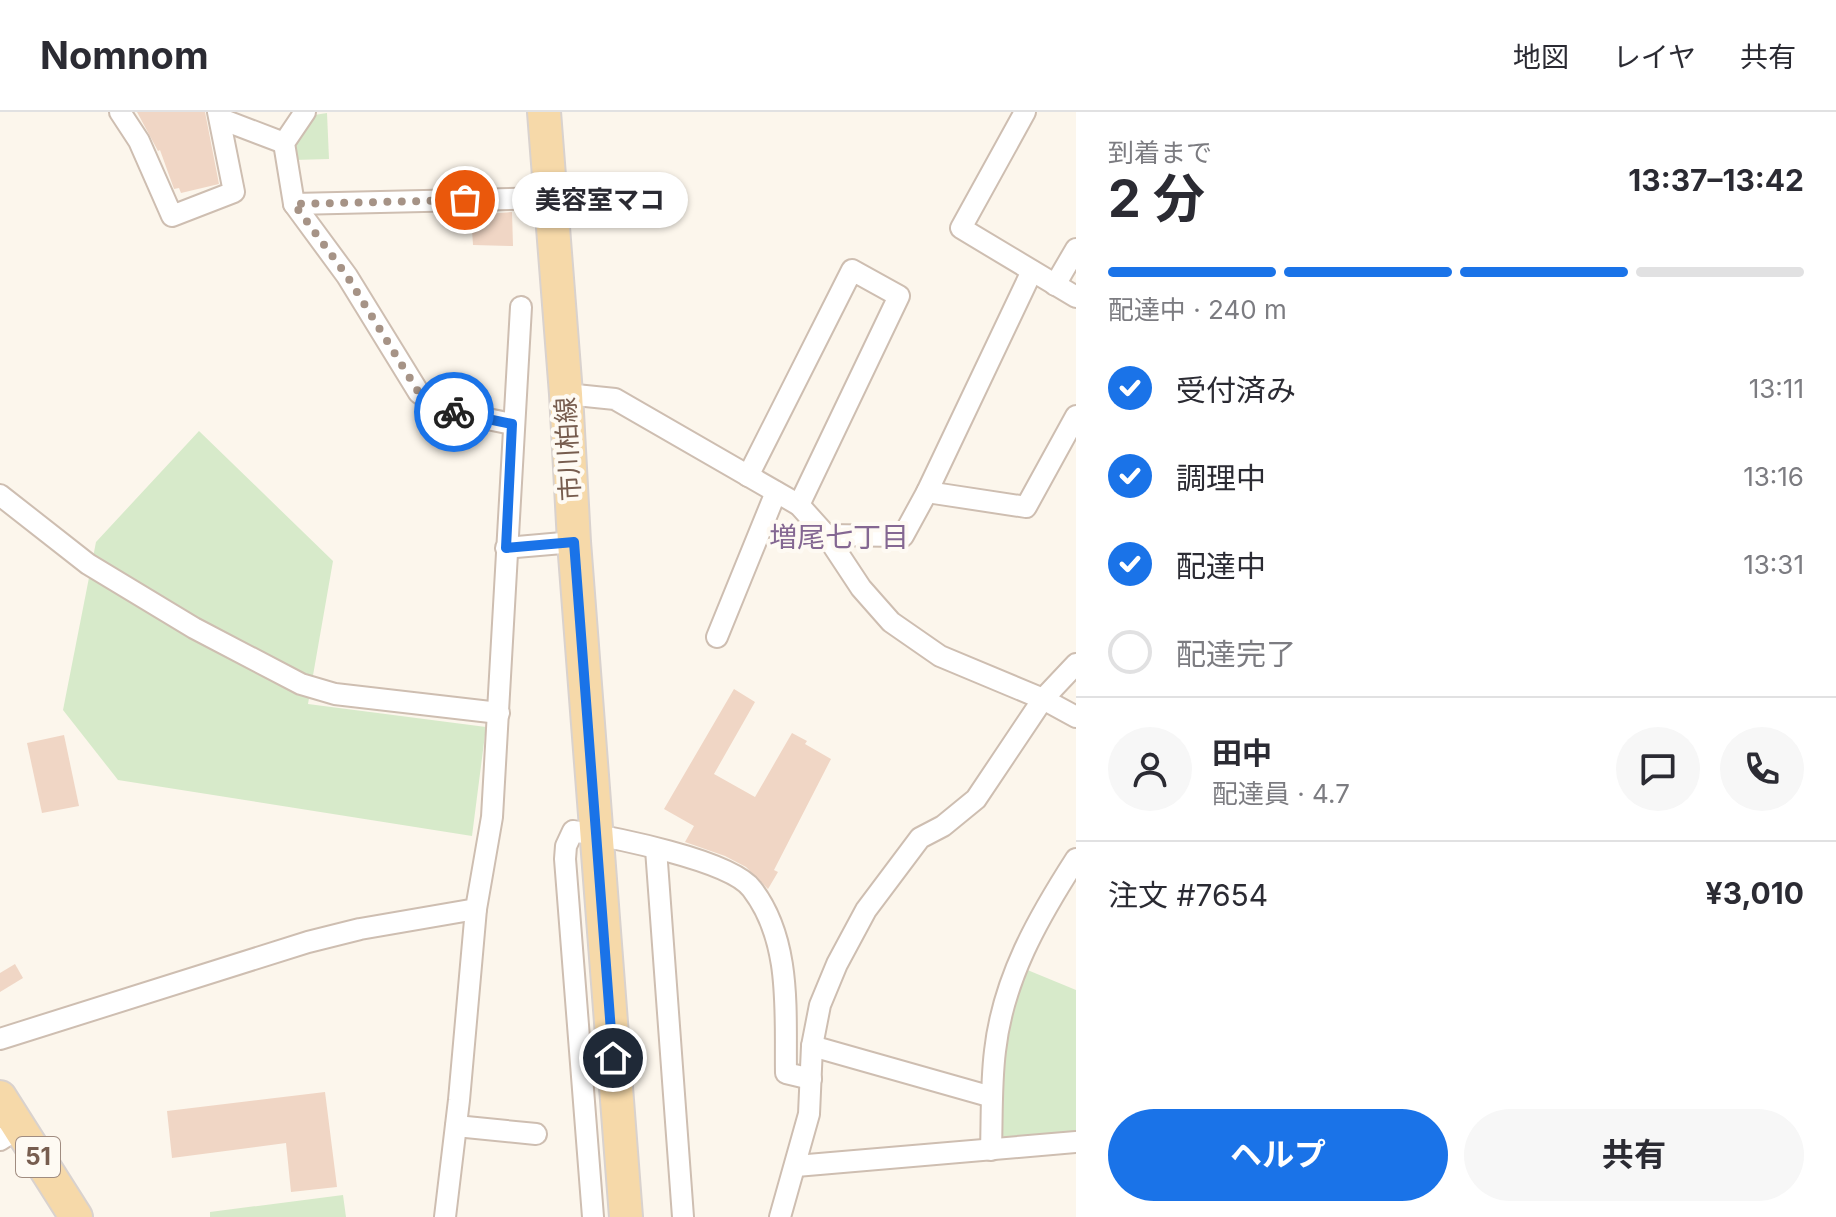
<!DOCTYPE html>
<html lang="ja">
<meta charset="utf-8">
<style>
body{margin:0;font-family:Inter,"Noto Sans JP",sans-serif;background:#f7f7f7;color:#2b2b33;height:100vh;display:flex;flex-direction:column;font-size:30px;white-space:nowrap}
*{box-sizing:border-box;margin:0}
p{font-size:26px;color:#7c7c81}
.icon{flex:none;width:44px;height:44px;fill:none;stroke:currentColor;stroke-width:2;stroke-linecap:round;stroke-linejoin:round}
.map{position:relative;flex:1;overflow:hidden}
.side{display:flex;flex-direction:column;background:#fff;width:760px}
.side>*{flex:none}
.pin{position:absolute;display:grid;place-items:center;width:68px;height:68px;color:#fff;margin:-34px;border:4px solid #fff;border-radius:50%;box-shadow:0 2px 8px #0007}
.courier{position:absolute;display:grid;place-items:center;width:80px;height:80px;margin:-40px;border:6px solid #1a73e8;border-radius:50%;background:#fff;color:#222;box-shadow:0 2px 10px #0007}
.bubble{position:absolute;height:56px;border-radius:28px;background:#fff;box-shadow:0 2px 6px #0004;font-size:26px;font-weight:700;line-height:56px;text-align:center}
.headline em{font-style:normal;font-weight:700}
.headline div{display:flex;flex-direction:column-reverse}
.headline{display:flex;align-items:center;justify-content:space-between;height:136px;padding:0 32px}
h1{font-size:52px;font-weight:700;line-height:60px}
.bar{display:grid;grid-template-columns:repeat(4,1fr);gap:12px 8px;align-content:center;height:96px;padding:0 32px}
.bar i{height:10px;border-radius:6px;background:#e1e1e2}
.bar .selected{background:#1a73e8}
.bar p{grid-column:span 4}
.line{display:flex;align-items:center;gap:20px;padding:0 32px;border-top:2px solid #e1e1e2}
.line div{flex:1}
.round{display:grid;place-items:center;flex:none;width:84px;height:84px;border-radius:42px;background:#f7f7f7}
ol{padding:0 32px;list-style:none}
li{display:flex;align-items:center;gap:24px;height:88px}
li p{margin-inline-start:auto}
li .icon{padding:8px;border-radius:50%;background:#1a73e8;color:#fff;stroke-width:4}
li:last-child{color:#7c7c81}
li i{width:44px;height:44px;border:4px solid #e1e1e2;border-radius:50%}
.primary-button{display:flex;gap:16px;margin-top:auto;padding:16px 32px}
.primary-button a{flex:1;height:92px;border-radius:48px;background:#1a73e8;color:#fff;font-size:32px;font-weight:700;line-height:92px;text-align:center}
.primary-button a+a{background:#f7f7f7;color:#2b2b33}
header{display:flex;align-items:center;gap:48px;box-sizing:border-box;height:112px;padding:0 40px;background:#fff;border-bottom:2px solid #e1e1e2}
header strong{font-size:38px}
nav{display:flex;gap:44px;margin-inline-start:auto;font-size:28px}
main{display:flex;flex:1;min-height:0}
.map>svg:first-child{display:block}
.green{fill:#d7eaca}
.building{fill:#f0d6c5}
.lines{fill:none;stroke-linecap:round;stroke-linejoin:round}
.minor-casing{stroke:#cebeb1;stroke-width:24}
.primary-casing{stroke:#d9d2ce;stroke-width:36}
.minor{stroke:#fff;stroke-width:20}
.primary{stroke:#f6d9a9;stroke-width:32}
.done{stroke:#a69386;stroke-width:8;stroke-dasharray:0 14.4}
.route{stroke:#1a73e8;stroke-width:10}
.labels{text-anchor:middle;stroke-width:8;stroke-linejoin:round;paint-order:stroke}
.shield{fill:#fefaf3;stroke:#a08c80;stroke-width:2}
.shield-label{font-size:24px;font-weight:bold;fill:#775d4f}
.street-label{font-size:26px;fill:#775d4f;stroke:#fefaf3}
.neighbourhood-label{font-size:28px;fill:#846792;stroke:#fefaf3}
</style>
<header>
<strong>Nomnom</strong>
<nav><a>地図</a><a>レイヤ</a><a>共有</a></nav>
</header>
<main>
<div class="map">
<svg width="1076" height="1105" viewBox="0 0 1076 1105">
<rect width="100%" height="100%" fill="#fcf6ec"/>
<!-- green -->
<g class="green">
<path d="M 327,1 L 329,47 L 294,48 L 291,37 L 308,4 Z"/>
<path d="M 199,319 L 333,449 L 308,592 L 486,615 L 472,724 L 118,668 L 63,598 L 96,430 Z"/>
<path d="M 1025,857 L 1076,878 L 1076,1020 L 1006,1026 L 998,1021 L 1003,942 L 1010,902 Z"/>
<path d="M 343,1083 L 346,1105 L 210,1105 L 210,1100 Z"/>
</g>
<!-- building -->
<g class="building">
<path d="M 137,0 L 205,0 L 219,72 L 181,81 L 179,76 L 174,77 L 160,38 L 158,39 Z"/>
<path d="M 512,100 L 513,134 L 473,133 L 471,103 Z"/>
<path d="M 734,577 L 755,590 L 714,662 L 755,685 L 792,621 L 807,629 L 805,632 L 831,647 L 774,758 L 778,760 L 768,777 L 746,755 L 725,744 L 685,730 L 694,714 L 664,697 Z"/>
<path d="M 64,623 L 79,694 L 42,701 L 27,631 Z"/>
<path d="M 15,852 L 23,866 L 0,880 L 0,861 Z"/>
<path d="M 325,980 L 337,1075 L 291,1080 L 286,1031 L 172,1046 L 167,999 Z"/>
</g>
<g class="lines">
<defs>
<g id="minor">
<path d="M 120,0 L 139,29 L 172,104 L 234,80 L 218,0"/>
<path d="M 305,0 L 284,31 L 294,92 L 347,164 L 419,281 L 449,299 L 512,312"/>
<path d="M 1025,0 L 961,116 L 1076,185"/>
<path d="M 221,7 L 284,31"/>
<path d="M 294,92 L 551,86"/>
<path d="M 1055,173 L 1076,137"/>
<path d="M 566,282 L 615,287 L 799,393 L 826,423 L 861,476 L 891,510 L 940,544 L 1043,587 L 1076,605"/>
<path d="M 748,364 L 852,158 L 899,184 L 799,393"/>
<path d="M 927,380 L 1026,395 L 1076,304"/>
<path d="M 0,383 L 88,452 L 194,516 L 301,572 L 335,582 L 499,601"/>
<path d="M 826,423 L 903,424 L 927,380 L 1032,159"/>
<path d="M 506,436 L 574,430"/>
<path d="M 717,525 L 776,380"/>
<path d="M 656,737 L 683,1105"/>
<path d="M 0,927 L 308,830 L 360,817 L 476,797 L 492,705 L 521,195"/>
<path d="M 812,934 L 992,985"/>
<path d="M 456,1014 L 536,1022"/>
<path d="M 0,1028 L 19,1016"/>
<path d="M 991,1038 C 992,1005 991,971 995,939 C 1003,867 1038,806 1076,747"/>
<path d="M 796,1054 L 1076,1030"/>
<path d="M 445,1105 L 459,988 L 476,797"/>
<path d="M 593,1105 L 565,747 L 566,734 L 573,719 C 611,725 731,748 752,777 C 792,829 785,900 786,961 L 811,967"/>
<path d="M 780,1105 L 809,1002 L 812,934 L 820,893 L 837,852 L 866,798 L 920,726 L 943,714 L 976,687 L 1043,587 L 1076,552"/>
</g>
<g id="primary">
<path d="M 544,0 L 566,282 L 574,430 L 626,1105"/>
<path d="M 0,985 L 76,1105"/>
</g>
</defs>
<!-- minor casing -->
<use href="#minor" class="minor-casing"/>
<!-- primary casing -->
<use href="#primary" class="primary-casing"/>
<!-- minor -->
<use href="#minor" class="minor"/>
<!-- primary -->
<use href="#primary" class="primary"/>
</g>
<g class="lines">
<!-- done -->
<path class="done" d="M 454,300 L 419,281 L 347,164 L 294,92 L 465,88"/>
<!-- route -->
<path class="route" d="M 454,300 L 512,312 L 506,436 L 574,430 L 613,946"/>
</g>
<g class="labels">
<!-- shield labels -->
<rect class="shield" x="16" y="1025" width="44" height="40" rx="6"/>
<g class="shield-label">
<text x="38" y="1053">51</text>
</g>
<!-- street labels -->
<g class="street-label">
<text transform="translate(568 337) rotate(-93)" y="9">市川柏線</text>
</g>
<!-- neighbourhood labels -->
<g class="neighbourhood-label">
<text x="839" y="435">増尾七丁目</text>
</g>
</g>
</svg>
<div class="pin" style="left:465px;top:88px;background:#ea580c"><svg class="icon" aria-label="bag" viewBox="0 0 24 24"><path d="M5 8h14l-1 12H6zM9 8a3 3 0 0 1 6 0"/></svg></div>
<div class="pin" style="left:613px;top:946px;background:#1f2937"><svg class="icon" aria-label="home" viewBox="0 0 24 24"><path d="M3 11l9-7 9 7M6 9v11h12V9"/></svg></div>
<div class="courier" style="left:454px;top:300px"><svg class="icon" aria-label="bike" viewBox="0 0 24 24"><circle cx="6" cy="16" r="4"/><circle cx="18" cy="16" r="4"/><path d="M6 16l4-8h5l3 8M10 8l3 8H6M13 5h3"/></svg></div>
<div class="bubble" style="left:512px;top:60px;width:176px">美容室マコ</div>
</div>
<section class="side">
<div class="headline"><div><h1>2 分</h1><p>到着まで</p></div><em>13:37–13:42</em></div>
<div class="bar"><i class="selected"></i><i class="selected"></i><i class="selected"></i><i></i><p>配達中 · 240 m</p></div>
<ol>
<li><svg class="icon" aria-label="check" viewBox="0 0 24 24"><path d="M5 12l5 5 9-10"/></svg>受付済み<p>13:11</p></li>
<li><svg class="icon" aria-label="check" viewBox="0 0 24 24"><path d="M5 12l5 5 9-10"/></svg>調理中<p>13:16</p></li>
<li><svg class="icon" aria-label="check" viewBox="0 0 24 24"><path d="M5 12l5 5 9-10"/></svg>配達中<p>13:31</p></li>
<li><i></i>配達完了</li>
</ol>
<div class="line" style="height:144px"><a class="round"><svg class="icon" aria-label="person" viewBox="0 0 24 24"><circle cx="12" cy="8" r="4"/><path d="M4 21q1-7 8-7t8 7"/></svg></a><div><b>田中</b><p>配達員 · 4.7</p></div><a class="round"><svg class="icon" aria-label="chat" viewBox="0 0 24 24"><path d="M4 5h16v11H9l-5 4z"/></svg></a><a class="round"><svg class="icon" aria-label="phone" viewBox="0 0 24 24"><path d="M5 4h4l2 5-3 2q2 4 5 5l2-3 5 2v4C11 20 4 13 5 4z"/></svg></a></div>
<div class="line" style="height:104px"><div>注文 #7654</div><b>¥3,010</b></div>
<div class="primary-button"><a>ヘルプ</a><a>共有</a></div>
</section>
</main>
